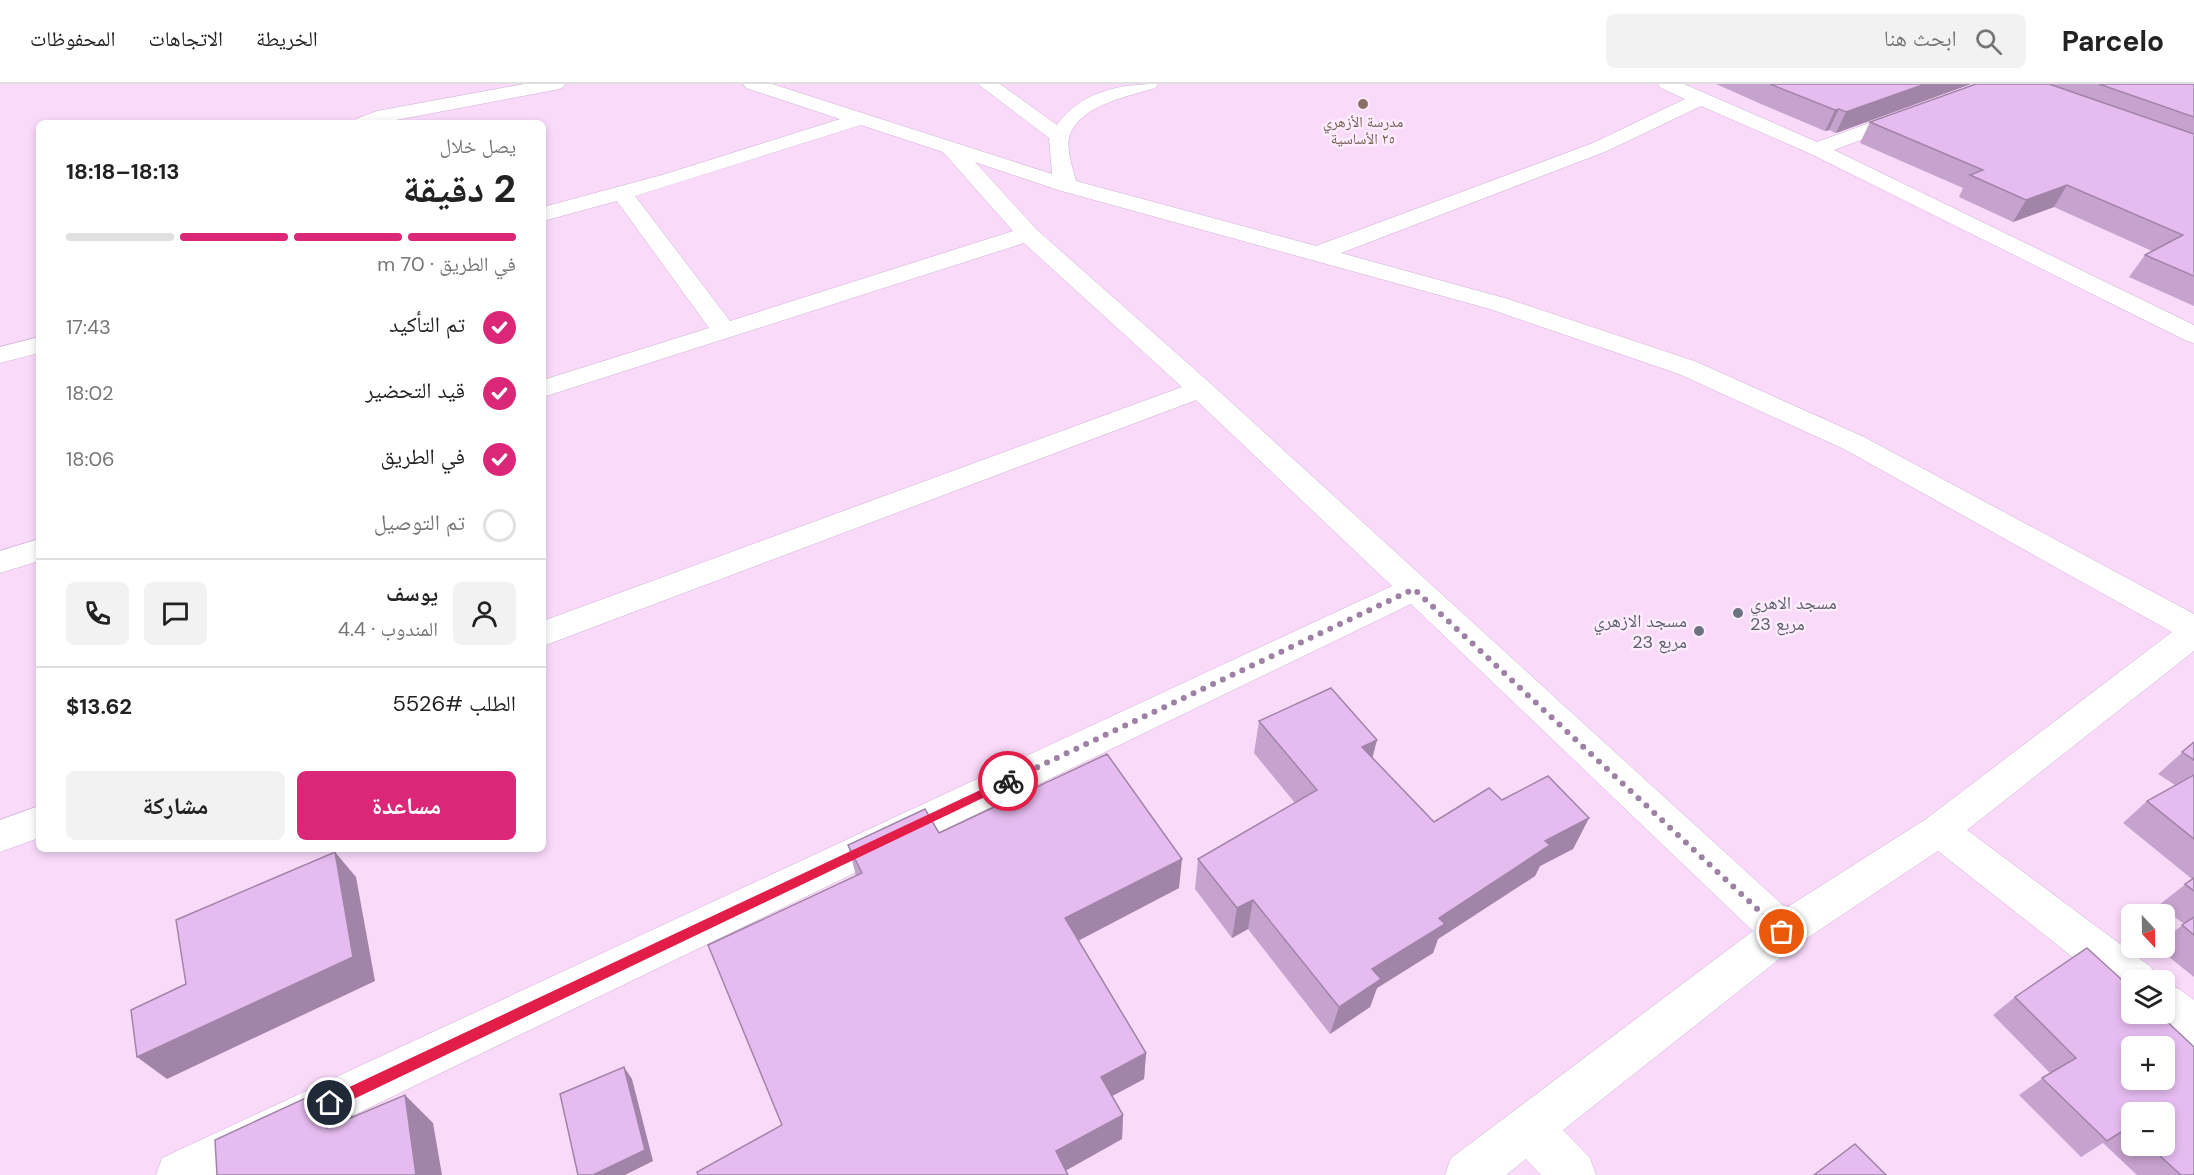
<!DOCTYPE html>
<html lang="ar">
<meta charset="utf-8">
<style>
body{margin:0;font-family:"DM Sans","Noto Naskh Arabic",sans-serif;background:#f2f2f2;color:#222;direction:rtl;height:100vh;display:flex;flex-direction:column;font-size:22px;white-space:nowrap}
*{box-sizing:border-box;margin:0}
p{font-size:20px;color:#767676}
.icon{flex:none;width:33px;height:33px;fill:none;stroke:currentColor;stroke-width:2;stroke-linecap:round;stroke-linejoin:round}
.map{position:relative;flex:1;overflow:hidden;direction:ltr}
.side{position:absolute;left:36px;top:36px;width:510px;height:732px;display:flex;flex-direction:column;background:#fff;border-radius:9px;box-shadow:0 3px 9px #0003;direction:rtl}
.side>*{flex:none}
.needle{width:39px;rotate:158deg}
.buttons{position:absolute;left:2121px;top:820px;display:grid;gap:12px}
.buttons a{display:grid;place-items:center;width:54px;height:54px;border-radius:9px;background:#fff;box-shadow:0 3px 9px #0003;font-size:30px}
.pin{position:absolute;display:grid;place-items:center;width:51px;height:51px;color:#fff;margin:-26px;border:3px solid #fff;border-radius:50%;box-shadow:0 2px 6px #0007}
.courier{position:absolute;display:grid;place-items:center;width:60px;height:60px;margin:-30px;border:4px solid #e11d48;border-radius:50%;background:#fff;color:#222;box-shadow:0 2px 8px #0007}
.head em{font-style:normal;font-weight:700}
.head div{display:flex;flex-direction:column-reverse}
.head{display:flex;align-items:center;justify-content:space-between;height:102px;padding:0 30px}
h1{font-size:39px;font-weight:700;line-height:45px}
.bar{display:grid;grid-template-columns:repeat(4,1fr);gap:9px 6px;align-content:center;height:72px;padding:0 30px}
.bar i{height:8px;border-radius:4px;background:#e0e0e0}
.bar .active{background:#db2777}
.bar p{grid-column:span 4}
.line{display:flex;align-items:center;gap:15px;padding:0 30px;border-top:2px solid #e0e0e0}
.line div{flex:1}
.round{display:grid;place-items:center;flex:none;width:63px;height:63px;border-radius:9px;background:#f2f2f2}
ol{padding:0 30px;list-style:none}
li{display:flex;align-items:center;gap:18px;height:66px}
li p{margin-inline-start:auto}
li .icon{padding:6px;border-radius:50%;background:#db2777;color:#fff;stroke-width:4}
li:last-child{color:#767676}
li i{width:33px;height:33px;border:3px solid #e0e0e0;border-radius:50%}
.button{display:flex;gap:12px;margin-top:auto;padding:12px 30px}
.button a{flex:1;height:69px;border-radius:9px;background:#db2777;color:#fff;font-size:24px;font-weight:700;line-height:69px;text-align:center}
.button a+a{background:#f2f2f2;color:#222}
header{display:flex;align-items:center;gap:36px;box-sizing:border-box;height:84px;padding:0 30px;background:#fff;border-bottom:2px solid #e0e0e0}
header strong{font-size:28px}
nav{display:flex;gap:33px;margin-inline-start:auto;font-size:21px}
.search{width:420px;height:54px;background:#f2f2f2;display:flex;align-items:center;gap:15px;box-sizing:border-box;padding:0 21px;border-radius:9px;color:#767676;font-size:22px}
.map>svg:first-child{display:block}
.residential{fill:#f9daf9;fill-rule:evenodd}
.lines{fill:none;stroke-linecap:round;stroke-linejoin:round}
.minor-casing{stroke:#ceb1d3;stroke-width:1}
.minor{fill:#fff;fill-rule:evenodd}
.wall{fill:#c6a2ce;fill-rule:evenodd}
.shaded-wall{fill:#a184a8}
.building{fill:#e6bcf0;stroke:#a184a8;stroke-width:1.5;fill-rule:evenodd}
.route{fill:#e11d48}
.done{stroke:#9e81a5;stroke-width:6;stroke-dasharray:0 10.8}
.education-dot{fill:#8d6e63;stroke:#ffecfe;stroke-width:2}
.worship-dot{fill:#6b7280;stroke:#ffecfe;stroke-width:2}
.labels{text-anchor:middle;stroke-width:5;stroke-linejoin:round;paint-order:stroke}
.far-education-label{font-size:15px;fill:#785e54;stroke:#ffecfe}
.worship-label{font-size:18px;fill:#5b616d;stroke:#ffecfe;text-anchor:start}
</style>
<header>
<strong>Parcelo</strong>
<div class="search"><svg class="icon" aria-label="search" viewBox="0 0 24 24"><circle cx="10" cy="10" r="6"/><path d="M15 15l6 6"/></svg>ابحث هنا</div>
<nav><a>الخريطة</a><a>الاتجاهات</a><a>المحفوظات</a></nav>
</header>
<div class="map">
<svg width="2194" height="1091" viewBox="0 0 2194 1091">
<rect width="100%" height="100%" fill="#fce6fb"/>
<!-- residential -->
<path class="residential" d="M 0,0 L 2194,0 L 2194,1091 L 0,1091 ZM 39,39 L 543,39 L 543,765 L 39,765 ZM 2132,831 L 2164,831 L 2164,864 L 2132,864 ZM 2132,897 L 2164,897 L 2164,930 L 2132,930 ZM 2132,963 L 2164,963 L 2164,996 L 2132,996 ZM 2132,1029 L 2164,1029 L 2164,1062 L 2132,1062 Z"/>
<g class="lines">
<defs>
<g id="minor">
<path d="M 524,0 L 565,0 L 562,4 L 555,6 L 380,39 L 353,39 L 356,35 L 377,27 Z"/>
<path d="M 743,0 L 772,0 L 1052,90 L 1049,54 L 978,0 L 1000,0 L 1057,41 C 1080,8 1119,0 1158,0 L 1155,4 C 1127,13 1083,20 1070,50 C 1065,62 1073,85 1076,97 L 1316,162 L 1593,59 L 1685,15 L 1661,4 L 1658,0 L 1684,0 L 1817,58 L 1900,28 L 1914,28 L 1917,32 L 1914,36 L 1834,66 L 2194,241 L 2194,259 L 2185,256 L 1809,69 L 1701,22 L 1607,67 L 1341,169 L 1508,215 L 1697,278 L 1864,353 L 2194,530 L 2194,567 L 1967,746 L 2151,883 L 2157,897 L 2132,897 L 2132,915 L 2121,911 L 1938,767 L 1797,861 L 1563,1046 L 1590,1074 L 1596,1091 L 1541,1091 L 1526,1075 L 1506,1091 L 1445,1091 L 1451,1074 L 1753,847 L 1411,520 L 230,1091 L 156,1091 L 162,1074 L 1392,502 L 1196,316 L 543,562 L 543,537 L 1182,303 L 1024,159 L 543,313 L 543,296 L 709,244 L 617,117 L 543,137 L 543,123 L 662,91 L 840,35 L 746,4 ZM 861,41 L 943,68 L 1013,147 L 730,237 L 635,112 ZM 975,78 L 1058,106 L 1490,225 L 1679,290 L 1844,365 L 2172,548 L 1926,735 L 1786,824 L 1210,299 L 1036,145 Z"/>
<path d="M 39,253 L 39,269 L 0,279 L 0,263 Z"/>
<path d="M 39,455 L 39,477 L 0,489 L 0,467 Z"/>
<path d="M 39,722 L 39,754 L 0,768 L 0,736 Z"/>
<path d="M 2164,899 L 2179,905 L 2194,916 L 2194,963 L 2179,957 L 2149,933 L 2148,930 L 2164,930 Z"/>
</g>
</defs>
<!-- minor casing -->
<use href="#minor" class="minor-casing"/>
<!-- minor -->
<use href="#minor" class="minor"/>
</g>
<!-- wall -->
<g class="wall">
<path d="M 1716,0 L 1971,0 L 1836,49 L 1829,46 L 1825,47 L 1761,20 Z"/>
<path d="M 1976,0 L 2194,0 L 2194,222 L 2129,193 L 2145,171 L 2152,167 L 2054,123 L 2013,138 L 1959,113 L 1963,104 L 1860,59 L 1870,38 Z"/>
<path d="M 1259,637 L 1372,674 L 1434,738 L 1502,716 L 1589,734 L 1573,765 L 1540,782 L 1535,792 L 1438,855 L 1433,869 L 1377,904 L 1370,923 L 1330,950 L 1248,845 L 1232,854 L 1195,805 L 1198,775 L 1295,719 L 1254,669 Z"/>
<path d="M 2194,658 L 2194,893 L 2158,864 L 2164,864 L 2164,855 L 2184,840 L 2159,821 L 2192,795 L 2123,739 L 2147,717 L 2175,701 L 2158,690 Z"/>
<path d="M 939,749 L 1179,804 L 1078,857 L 1146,969 L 1144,995 L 1112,1012 L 1123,1031 L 1122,1055 L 1066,1086 L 856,792 L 848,761 Z"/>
<path d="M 2087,864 L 2132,905 L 2132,930 L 2159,930 L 2194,963 L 2194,1091 L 2137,1091 L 2103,1059 L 2081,1073 L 2019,1011 L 2050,989 L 1993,931 L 2015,913 ZM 2132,963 L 2164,963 L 2164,996 L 2132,996 ZM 2132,1029 L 2164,1029 L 2164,1062 L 2132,1062 Z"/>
</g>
<!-- shaded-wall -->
<g class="shaded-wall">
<path d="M 1925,0 L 1971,0 L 1836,49 L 1846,28 Z"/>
<path d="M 1839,25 L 1829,46 L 1825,47 L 1835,26 Z"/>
<path d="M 2067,101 L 2054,123 L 2013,138 L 2026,116 Z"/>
<path d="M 1377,656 L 1369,687 L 1362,663 Z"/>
<path d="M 1589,734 L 1573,765 L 1540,782 L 1535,792 L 1438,855 L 1433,869 L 1377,904 L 1370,923 L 1330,950 L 1339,923 L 1372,885 L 1439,834 L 1545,757 Z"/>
<path d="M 335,768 L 356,793 L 375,897 L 167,995 L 137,973 Z"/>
<path d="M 1182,775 L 1179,804 L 1066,863 L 1065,834 Z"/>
<path d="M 1253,816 L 1248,845 L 1232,854 L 1237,824 Z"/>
<path d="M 1146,969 L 1144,995 L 1101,1018 L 1101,993 Z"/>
<path d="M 624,983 L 632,995 L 653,1077 L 625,1091 L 593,1091 Z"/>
<path d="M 323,1006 L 354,1033 L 327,1044 Z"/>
<path d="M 405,1011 L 433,1039 L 442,1091 L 416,1091 Z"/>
<path d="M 1123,1031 L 1122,1055 L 1058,1091 L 1056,1067 Z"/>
</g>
<!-- building -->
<g class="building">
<path d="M 1770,0 L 1925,0 L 1846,28 L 1839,25 L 1835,26 Z"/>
<path d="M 1976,0 L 2049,0 L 2194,50 L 2194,192 L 2145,171 L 2183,151 L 2067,101 L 2026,116 L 1970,91 L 1983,86 L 1870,38 Z"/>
<path d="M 2099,0 L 2194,0 L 2194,33 Z"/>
<path d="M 1331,604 L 1377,656 L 1362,663 L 1434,738 L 1489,704 L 1502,716 L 1548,692 L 1589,734 L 1545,757 L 1550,761 L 1439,834 L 1445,840 L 1372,885 L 1381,895 L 1339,923 L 1253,816 L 1237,824 L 1198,775 L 1317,706 L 1259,637 Z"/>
<path d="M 2194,658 L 2194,676 L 2182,668 Z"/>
<path d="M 1107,670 L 1182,775 L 1065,834 L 1146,969 L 1101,993 L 1123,1031 L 1056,1067 L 1068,1091 L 698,1091 L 697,1088 L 782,1041 L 708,861 L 862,789 L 848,761 L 925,725 L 939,749 Z"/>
<path d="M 2194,691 L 2194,755 L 2147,717 Z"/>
<path d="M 335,768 L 353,873 L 137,973 L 131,926 L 186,900 L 176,836 Z"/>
<path d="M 2194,794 L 2194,807 L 2185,800 Z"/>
<path d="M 2194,833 L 2194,851 L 2182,841 Z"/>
<path d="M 2087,864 L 2132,905 L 2132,930 L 2159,930 L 2194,963 L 2194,1091 L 2181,1091 L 2149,1062 L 2164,1062 L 2164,1029 L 2132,1029 L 2132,1046 L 2129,1043 L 2107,1057 L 2042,994 L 2076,974 L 2015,913 ZM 2132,963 L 2164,963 L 2164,996 L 2132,996 Z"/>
<path d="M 624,983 L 645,1066 L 593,1091 L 578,1091 L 560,1010 Z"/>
<path d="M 323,1006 L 327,1044 L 405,1011 L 416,1091 L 217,1091 L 215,1056 Z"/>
<path d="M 1855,1060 L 1886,1091 L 1814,1091 Z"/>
</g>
<!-- route -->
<path class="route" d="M 1008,693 L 1013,697 L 1012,700 L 335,1024 L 330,1026 L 326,1024 L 324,1019 L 326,1014 Z"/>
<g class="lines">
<!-- done -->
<path class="done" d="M 1008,697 L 1414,505 L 1782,848"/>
</g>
<!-- markers -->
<circle class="education-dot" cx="1363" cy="20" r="6"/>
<g class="worship-dot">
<circle cx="1738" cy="529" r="6"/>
<circle cx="1699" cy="547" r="6"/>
</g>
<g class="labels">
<!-- far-education labels -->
<g class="far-education-label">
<text x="1363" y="43">مدرسة الأزهري<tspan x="1363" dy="17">٢٥ الأساسية</tspan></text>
</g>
<!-- worship labels -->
<g class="worship-label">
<text x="1750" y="525">مسجد الاهري<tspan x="1750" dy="21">مربع 23</tspan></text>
<text x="1687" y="543" text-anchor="end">مسجد الازهري<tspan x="1687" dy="21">مربع 23</tspan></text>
</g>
</g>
</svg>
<div class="buttons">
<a><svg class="needle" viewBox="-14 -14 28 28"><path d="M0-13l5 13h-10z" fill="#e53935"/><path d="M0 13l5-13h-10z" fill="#767676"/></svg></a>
<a><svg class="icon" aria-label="layers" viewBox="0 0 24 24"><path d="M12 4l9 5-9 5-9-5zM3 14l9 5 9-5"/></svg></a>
<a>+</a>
<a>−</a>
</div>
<div class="pin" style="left:1782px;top:848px;background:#ea580c"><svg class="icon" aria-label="bag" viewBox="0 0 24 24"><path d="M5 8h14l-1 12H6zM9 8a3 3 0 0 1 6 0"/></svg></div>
<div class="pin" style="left:330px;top:1019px;background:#1f2937"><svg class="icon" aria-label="home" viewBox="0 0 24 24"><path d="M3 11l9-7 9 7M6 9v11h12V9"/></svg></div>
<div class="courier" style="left:1008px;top:697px"><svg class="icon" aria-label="bike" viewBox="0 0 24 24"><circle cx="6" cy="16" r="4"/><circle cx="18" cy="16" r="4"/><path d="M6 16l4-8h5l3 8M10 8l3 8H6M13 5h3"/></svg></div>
<section class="side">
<div class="head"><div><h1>2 دقيقة</h1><p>يصل خلال</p></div><em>18:13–18:18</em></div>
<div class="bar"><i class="active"></i><i class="active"></i><i class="active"></i><i></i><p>في الطريق · 70 m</p></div>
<ol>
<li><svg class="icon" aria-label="check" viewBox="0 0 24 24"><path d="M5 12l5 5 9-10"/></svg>تم التأكيد<p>17:43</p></li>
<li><svg class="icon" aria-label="check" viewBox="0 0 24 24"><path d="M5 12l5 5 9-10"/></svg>قيد التحضير<p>18:02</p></li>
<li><svg class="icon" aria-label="check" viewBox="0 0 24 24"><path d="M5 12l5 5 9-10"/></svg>في الطريق<p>18:06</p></li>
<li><i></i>تم التوصيل</li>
</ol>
<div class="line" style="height:108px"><a class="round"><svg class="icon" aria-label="person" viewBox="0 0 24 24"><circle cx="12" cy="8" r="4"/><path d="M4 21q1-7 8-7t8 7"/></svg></a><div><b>يوسف</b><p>المندوب · 4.4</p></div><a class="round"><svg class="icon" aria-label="chat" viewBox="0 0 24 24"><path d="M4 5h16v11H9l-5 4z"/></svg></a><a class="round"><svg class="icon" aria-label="phone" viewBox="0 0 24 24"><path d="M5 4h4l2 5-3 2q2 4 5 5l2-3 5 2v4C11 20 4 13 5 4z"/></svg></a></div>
<div class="line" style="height:78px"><div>الطلب #5526</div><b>$13.62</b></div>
<div class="button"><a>مساعدة</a><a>مشاركة</a></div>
</section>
</div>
